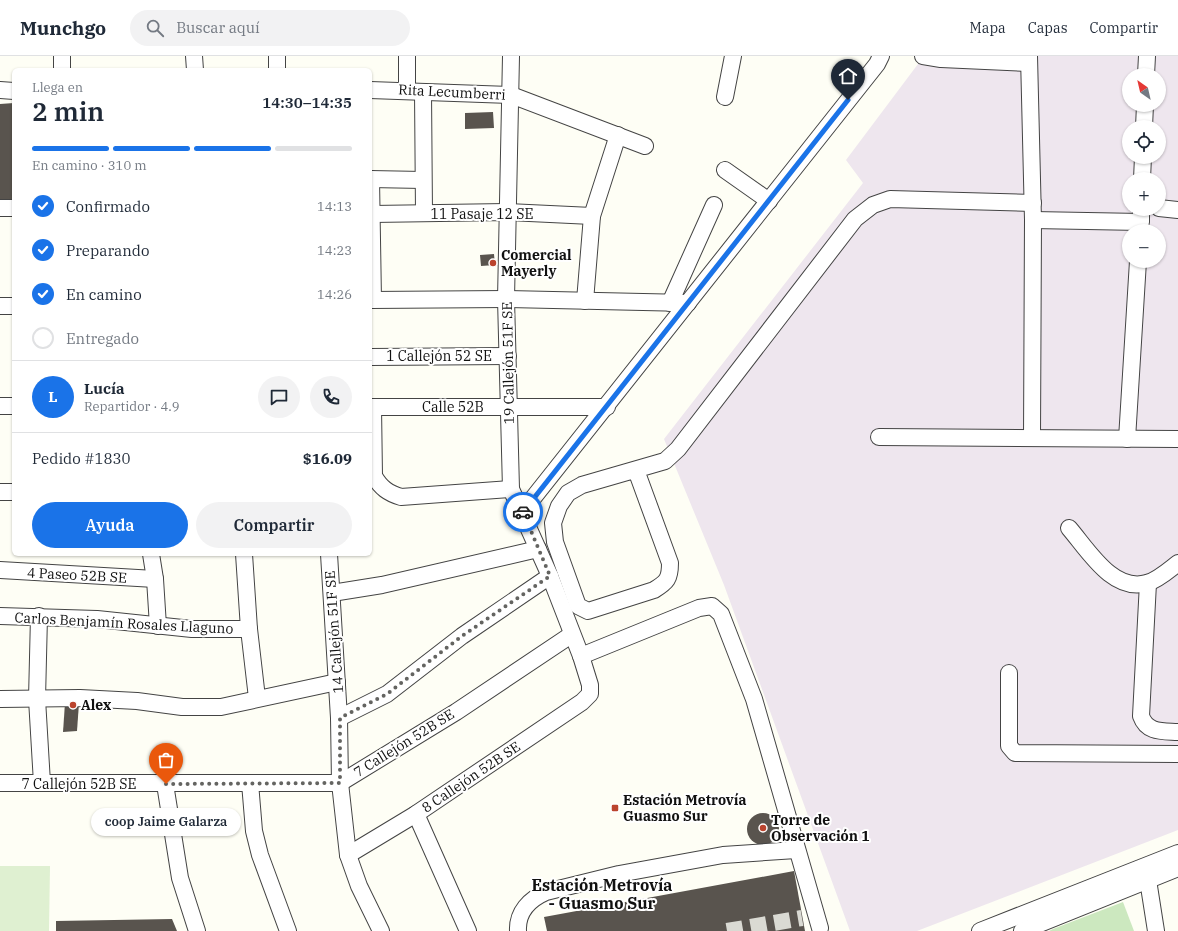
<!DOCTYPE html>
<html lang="es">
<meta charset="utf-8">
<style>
body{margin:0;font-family:"IBM Plex Serif",serif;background:#f2f2f3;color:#1f2937;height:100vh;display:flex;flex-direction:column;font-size:15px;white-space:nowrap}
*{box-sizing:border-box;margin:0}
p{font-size:13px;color:#747a83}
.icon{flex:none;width:22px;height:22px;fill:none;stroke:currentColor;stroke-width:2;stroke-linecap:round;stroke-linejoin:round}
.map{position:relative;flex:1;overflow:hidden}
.drawer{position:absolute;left:12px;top:12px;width:360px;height:488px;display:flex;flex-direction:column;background:#fff;border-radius:6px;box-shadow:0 1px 3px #0004}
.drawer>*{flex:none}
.needle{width:26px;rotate:326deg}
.tools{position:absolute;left:1122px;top:12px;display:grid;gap:8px}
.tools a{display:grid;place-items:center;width:44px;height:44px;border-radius:50%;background:#fff;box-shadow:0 1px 3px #0004;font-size:20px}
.pin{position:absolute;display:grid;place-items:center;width:34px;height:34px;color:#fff;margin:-41px -17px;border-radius:50% 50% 50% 0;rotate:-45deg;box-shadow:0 0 4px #0007}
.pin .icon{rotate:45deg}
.courier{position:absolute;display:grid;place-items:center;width:40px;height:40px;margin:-20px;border:3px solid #1a73e8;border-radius:50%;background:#fff;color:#222;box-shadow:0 1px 5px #0007}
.bubble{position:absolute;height:28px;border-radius:14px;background:#fff;box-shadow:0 1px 3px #0004;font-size:13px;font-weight:600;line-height:28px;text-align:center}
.head em{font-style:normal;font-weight:600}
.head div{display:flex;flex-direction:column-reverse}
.head{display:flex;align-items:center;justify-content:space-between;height:68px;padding:0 20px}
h1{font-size:26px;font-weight:600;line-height:30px}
.bar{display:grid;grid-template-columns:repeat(4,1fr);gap:6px 4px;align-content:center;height:48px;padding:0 20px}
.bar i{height:5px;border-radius:3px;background:#e0e1e3}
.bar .active{background:#1a73e8}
.bar p{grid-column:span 4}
.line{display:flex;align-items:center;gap:10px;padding:0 20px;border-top:1px solid #e0e1e3}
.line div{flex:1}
.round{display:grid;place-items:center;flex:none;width:42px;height:42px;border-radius:21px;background:#f2f2f3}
ol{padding:0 20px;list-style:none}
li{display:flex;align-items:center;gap:12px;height:44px}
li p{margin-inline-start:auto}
li .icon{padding:4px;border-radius:50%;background:#1a73e8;color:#fff;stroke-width:4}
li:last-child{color:#747a83}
li i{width:22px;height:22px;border:2px solid #e0e1e3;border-radius:50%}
.cta{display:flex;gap:8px;margin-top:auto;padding:8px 20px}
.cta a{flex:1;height:46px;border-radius:24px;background:#1a73e8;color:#fff;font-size:16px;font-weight:600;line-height:46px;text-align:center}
.cta a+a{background:#f2f2f3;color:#1f2937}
header{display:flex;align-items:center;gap:24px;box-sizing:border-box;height:56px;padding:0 20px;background:#fff;border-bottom:1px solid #e0e1e3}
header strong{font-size:19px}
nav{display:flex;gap:22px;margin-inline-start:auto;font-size:14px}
.search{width:280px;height:36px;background:#f2f2f3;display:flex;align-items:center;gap:10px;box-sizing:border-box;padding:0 14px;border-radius:22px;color:#747a83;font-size:15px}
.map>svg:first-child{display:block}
.industrial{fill:#eee6ee;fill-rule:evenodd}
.green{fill:#cce8bf}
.pitch{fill:#dff0d1}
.building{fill:#59544e}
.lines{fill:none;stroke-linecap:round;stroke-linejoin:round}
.minor-tunnel{stroke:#dadad3;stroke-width:16;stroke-dasharray:16 8;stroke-linecap:butt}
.minor-casing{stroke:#444;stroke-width:18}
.minor{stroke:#fff;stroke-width:16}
.done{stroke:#646461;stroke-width:4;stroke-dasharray:0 7.2}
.route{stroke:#1a73e8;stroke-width:5}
.poi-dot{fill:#bb442e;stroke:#fff;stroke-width:1.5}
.labels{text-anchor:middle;stroke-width:4;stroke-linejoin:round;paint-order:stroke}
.street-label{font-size:14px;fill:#111;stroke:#fff}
.poi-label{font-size:14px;font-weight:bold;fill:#111;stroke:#fff;text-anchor:start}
.quarter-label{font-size:16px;font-weight:bold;fill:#111;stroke:#fff}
</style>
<header>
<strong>Munchgo</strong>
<div class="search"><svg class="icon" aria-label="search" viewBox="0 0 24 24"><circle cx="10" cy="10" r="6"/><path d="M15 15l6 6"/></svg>Buscar aquí</div>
<nav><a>Mapa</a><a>Capas</a><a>Compartir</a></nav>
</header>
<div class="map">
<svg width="1178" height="875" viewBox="0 0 1178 875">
<rect width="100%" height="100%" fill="#fefef5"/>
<!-- industrial -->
<path class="industrial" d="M 924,0 L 1178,0 L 1178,774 L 917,875 L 850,875 L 724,529 L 664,383 L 863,127 L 846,104 ZM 1129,19 L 1159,19 L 1159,49 L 1129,49 ZM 1129,71 L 1159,71 L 1159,101 L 1129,101 ZM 1129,123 L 1159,123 L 1159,153 L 1129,153 ZM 1129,175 L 1159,175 L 1159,205 L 1129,205 Z"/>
<!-- green -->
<path class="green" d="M 1123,846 L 1134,875 L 1049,875 L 1053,873 Z"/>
<!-- pitch -->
<path class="pitch" d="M 0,810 L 50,810 L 49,875 L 0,875 Z"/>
<!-- building -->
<g class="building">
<path d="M 14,47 L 14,147 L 0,148 L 0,48 Z"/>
<path d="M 493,56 L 494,72 L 465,73 L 465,57 Z"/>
<path d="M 494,198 L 495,209 L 481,210 L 480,199 Z"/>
<path d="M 65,647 L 79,647 L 77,675 L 63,676 Z"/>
<circle cx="763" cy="773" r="16"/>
<path d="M 794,815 L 805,875 L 547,875 L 544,861 Z"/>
<path d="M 172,863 L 177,875 L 56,875 L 56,865 Z"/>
</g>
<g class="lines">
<!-- minor-tunnel -->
<path class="minor-tunnel" d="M 727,875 L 802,862"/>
<defs>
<g id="minor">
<path d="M 62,0 L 62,14"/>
<path d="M 194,0 L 195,14"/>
<path d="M 407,0 L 407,34"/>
<path d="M 923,0 L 941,3 L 1029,7"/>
<path d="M 1029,0 L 1033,164 L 1032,382"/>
<path d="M 277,14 L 277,0"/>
<path d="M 1146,19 L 1147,0"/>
<path d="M 0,34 L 14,35"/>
<path d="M 370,34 L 511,39 L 645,90"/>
<path d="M 423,36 L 424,157"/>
<path d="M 725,41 L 733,0"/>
<path d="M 1144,71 L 1145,49"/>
<path d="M 725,114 L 769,145"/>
<path d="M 370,123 L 423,124"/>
<path d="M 371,123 L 373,244"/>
<path d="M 1142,123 L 1143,101"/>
<path d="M 0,152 L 14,152"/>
<path d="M 1159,152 L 1178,154"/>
<path d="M 372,158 L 507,156 L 592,160"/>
<path d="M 1033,164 L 1141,166 L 1141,153"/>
<path d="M 370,244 L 506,243 L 688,247"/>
<path d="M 585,245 L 592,160 L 618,79"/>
<path d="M 670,247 L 714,149"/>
<path d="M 0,250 L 14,250"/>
<path d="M 370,301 L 508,300"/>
<path d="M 0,350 L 14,350"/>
<path d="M 370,351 L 607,351"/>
<path d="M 373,351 L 374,420 C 381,432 388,437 401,441 L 511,433"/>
<path d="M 879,381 L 1178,383"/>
<path d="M 1127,383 L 1138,205"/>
<path d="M 636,414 L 670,507 C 670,523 667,526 654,534 L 588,555 L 578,550 L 555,486 L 553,467 L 559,450 L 568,437 L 582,429 L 665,405 L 678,393 L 855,163 L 873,149 L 890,143 L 1033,147"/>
<path d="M 0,436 L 14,436"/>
<path d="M 522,456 L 877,8 L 881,0"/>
<path d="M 1069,472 C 1088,494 1113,537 1147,527 C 1158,524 1169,514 1178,507"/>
<path d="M 151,498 L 155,523 L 158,570"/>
<path d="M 244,498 L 249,573 L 257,642"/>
<path d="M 329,498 L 339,662 L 340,727 L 348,799 L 359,830 L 381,875"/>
<path d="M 0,514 L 155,523"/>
<path d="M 1148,527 L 1141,660 C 1147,677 1162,675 1178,676"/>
<path d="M 332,537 L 382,529 L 538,493"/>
<path d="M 0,560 L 97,563 L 192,573 L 249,573"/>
<path d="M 39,560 L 37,643 L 42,727"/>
<path d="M 581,600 L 699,552 L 712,550 L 721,558 L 754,643 L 820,872"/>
<path d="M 1009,617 L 1009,690 L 1015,697 L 1178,698"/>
<path d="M 0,643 L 80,642 L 137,645 L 182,651 L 221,651 L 337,626"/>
<path d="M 339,662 L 387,638 L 462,580 L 550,520"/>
<path d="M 0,727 L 340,727 L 456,656 L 571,579"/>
<path d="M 250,727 L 254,775 L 260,799 L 288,875"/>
<path d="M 165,728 L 180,822 L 197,875"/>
<path d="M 416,758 L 468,875"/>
<path d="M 348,799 L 416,758 L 582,646 L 590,638 L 590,629 L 581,600 L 550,520 L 511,433 L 506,243 L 511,0"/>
<path d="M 1148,824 L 1156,875"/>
<path d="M 518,875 C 517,856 530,843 546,836 L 619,818 L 723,799 L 796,794"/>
<path d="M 980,875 L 1178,797"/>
<path d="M 1022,875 L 1178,812"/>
</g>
</defs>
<!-- minor casing -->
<use href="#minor" class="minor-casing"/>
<!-- minor -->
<use href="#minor" class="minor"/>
</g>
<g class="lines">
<!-- done -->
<path class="done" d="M 166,728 L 340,727 L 340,662 L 387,638 L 462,580 L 550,520 L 523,456"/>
<!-- route -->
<path class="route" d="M 523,456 L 848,44"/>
</g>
<!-- markers -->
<g class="poi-dot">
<circle cx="493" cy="207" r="4"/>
<circle cx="73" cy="649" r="4"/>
<rect x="611" y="748" width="8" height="8" rx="2"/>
<circle cx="763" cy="772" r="4"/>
</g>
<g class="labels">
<!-- street labels -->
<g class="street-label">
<text transform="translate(452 36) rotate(3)" y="5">Rita Lecumberri</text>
<text x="482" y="163">11 Pasaje 12 SE</text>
<text x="439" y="305">1 Callejón 52 SE</text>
<text transform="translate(508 307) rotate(-91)" y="5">19 Callejón 51F SE</text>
<text x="453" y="356">Calle 52B</text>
<text transform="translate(77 519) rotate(3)" y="5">4 Paseo 52B SE</text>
<text transform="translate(124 567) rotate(3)" y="5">Carlos Benjamín Rosales Llaguno</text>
<text transform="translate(334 576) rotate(-94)" y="5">14 Callejón 51F SE</text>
<text transform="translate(404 687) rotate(-32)" y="5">7 Callejón 52B SE</text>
<text transform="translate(471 721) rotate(-34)" y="5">8 Callejón 52B SE</text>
<text x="79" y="733">7 Callejón 52B SE</text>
</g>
<!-- poi labels -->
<g class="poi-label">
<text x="501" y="204">Comercial<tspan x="501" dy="16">Mayerly</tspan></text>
<text x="81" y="654">Alex</text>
<text x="623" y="749">Estación Metrovía<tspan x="623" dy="16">Guasmo Sur</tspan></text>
<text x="771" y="769">Torre de<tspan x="771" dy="16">Observación 1</tspan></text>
</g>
<!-- quarter labels -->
<g class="quarter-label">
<text x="602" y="835">Estación Metrovía<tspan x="602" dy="18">- Guasmo Sur</tspan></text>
</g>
</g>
</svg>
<div class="tools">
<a><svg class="needle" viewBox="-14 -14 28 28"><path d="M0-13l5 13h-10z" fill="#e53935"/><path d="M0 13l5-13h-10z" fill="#747a83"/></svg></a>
<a><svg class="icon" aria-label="locate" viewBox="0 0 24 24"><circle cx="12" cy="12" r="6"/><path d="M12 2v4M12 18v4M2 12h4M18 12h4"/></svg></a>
<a>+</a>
<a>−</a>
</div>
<div class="pin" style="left:166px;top:728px;background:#ea580c"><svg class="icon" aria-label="bag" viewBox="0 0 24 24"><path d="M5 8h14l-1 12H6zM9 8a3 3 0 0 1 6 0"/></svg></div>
<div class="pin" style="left:848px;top:44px;background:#1f2937"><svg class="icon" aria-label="home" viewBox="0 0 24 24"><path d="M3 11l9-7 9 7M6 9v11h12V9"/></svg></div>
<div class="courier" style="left:523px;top:456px"><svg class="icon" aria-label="car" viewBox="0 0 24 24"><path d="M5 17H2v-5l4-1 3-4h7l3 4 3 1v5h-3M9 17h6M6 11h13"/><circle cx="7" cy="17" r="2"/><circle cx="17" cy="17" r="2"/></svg></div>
<div class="bubble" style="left:91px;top:752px;width:150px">coop Jaime Galarza</div>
<section class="drawer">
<div class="head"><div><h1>2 min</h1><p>Llega en</p></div><em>14:30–14:35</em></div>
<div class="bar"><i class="active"></i><i class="active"></i><i class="active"></i><i></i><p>En camino · 310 m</p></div>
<ol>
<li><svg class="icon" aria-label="check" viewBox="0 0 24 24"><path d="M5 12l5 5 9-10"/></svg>Confirmado<p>14:13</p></li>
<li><svg class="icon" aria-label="check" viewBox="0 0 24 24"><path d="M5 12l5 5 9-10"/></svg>Preparando<p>14:23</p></li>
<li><svg class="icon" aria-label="check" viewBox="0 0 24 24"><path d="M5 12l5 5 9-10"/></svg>En camino<p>14:26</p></li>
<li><i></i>Entregado</li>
</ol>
<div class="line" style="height:72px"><b class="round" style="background:#1a73e8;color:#fff">L</b><div><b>Lucía</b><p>Repartidor · 4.9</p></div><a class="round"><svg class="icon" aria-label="chat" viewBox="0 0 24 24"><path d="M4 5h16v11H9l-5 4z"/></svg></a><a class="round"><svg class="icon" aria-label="phone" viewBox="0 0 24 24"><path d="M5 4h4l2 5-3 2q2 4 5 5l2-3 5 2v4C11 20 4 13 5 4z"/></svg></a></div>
<div class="line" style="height:52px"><div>Pedido #1830</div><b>$16.09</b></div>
<div class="cta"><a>Ayuda</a><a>Compartir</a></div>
</section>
</div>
